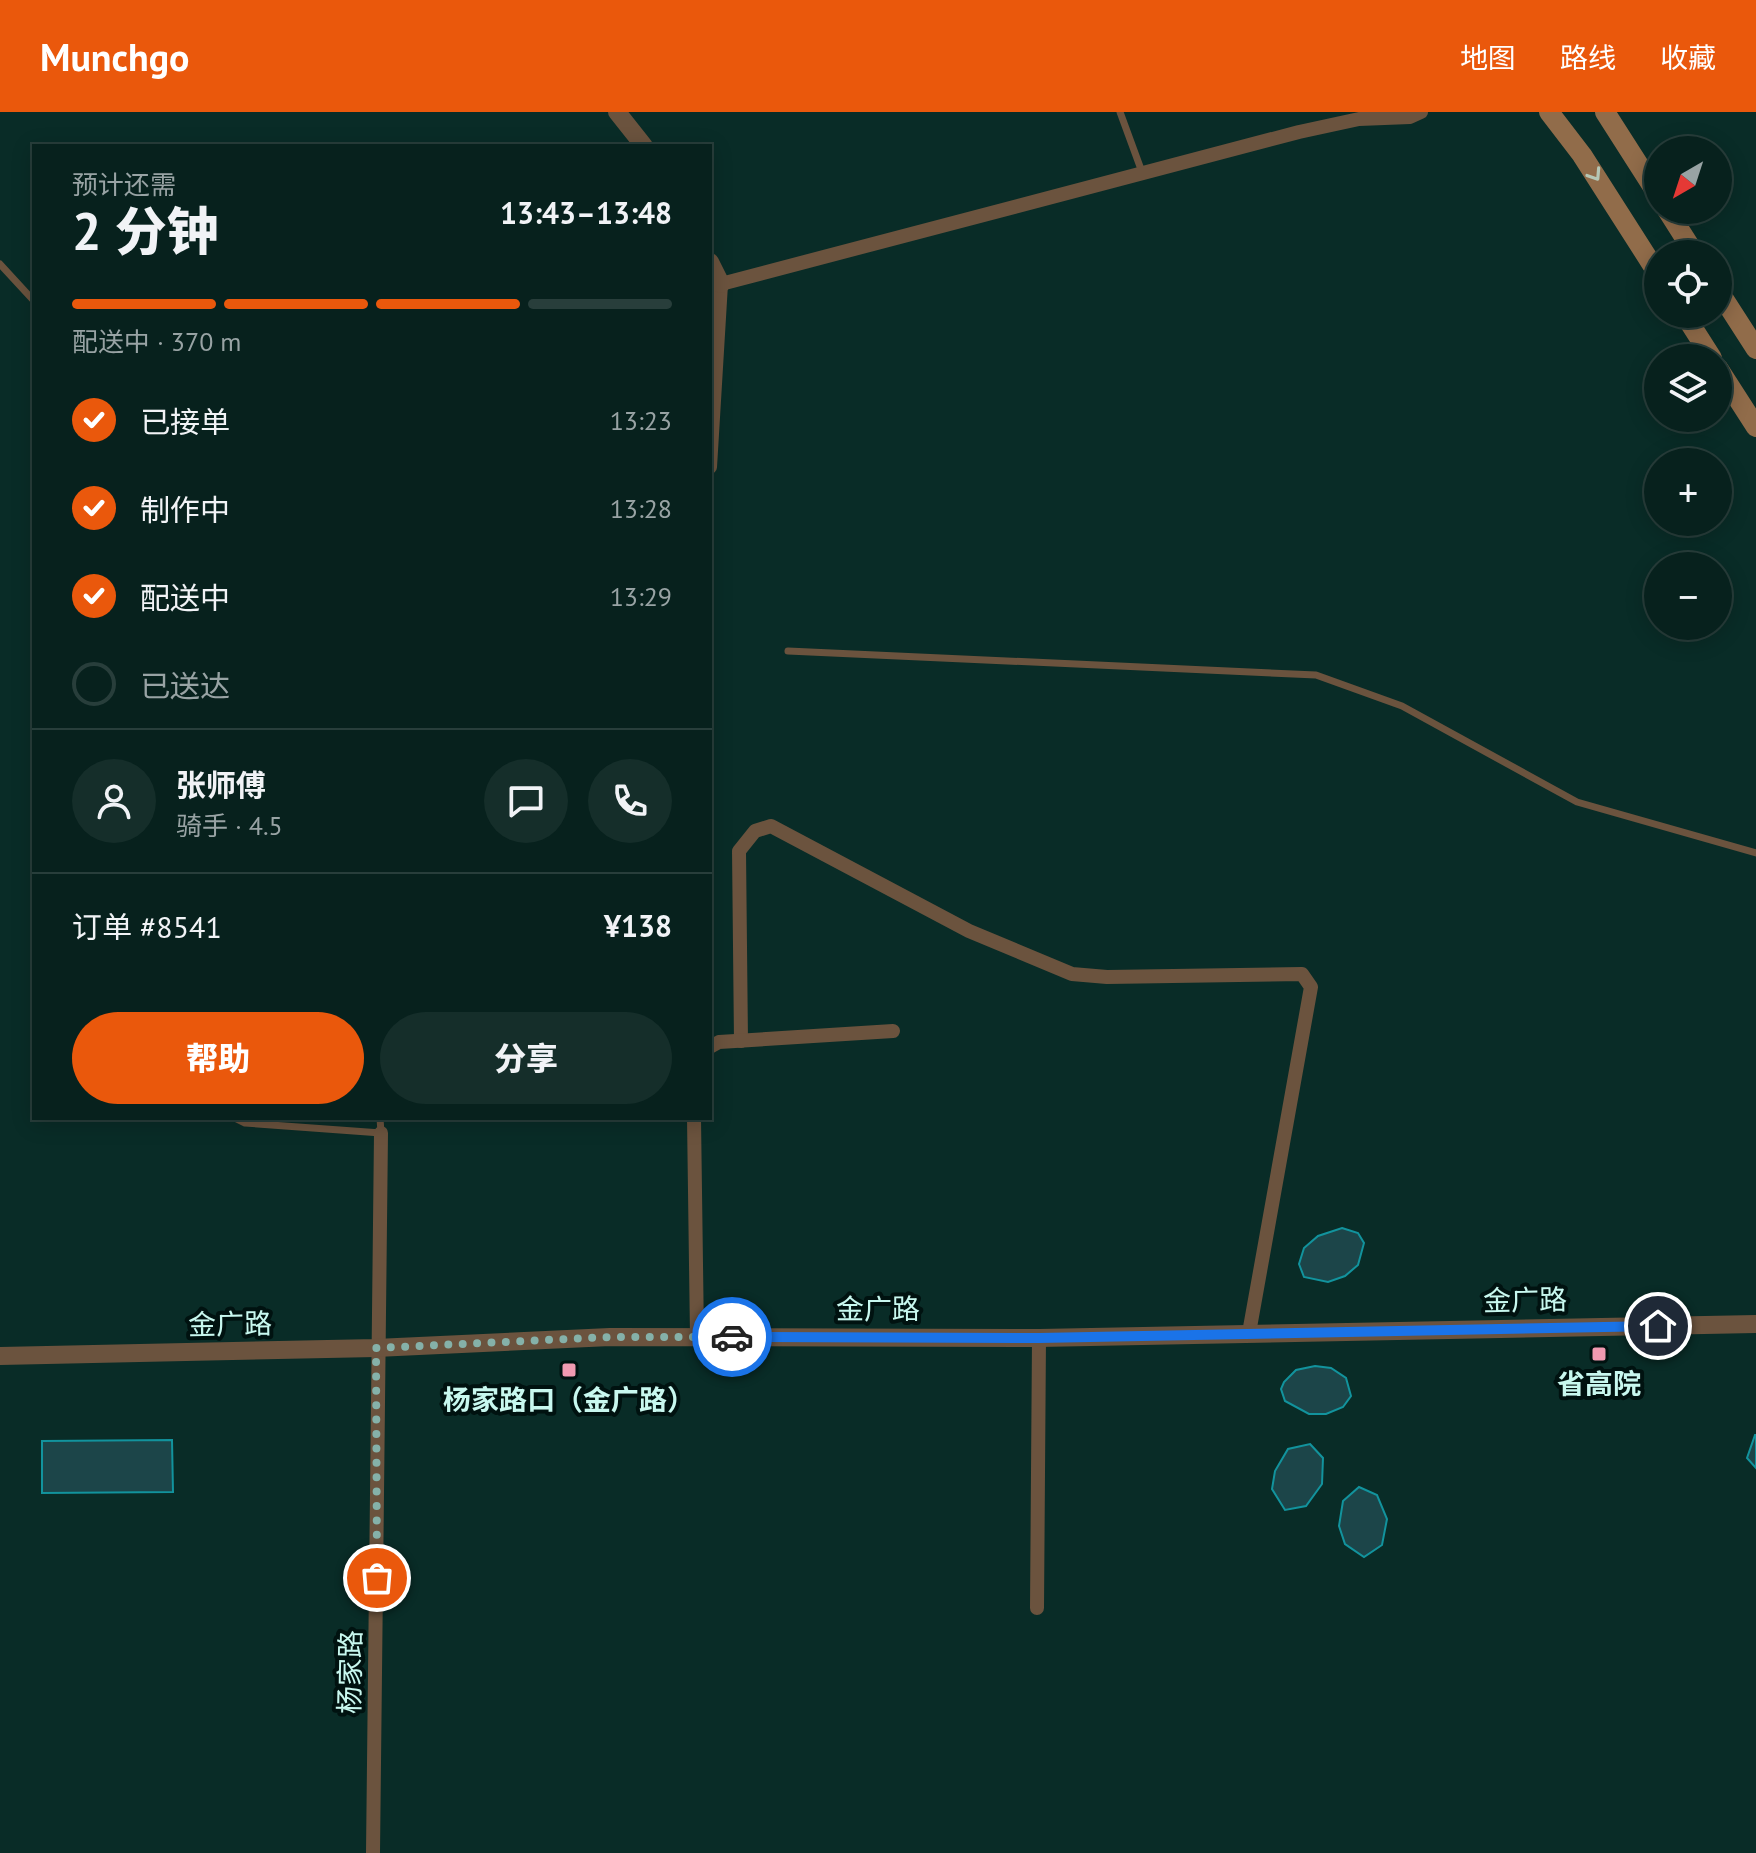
<!DOCTYPE html>
<html lang="zh">
<meta charset="utf-8">
<style>
body{margin:0;font-family:"PT Sans","Noto Sans SC",sans-serif;background:#152e2a;color:#f1f3f6;height:100vh;display:flex;flex-direction:column;font-size:30px;white-space:nowrap}
*{box-sizing:border-box;margin:0}
p{font-size:26px;color:#98a3a4}
.icon{flex:none;width:44px;height:44px;fill:none;stroke:currentColor;stroke-width:2;stroke-linecap:round;stroke-linejoin:round}
.map{position:relative;flex:1;overflow:hidden}
.side{position:absolute;left:32px;top:32px;width:680px;height:976px;display:flex;flex-direction:column;background:#07211d;border-radius:0px;box-shadow:0 4px 20px #0003,0 0 0 2px #283e3b}
.side>*{flex:none}
.needle{width:52px;rotate:219deg}
.buttons{position:absolute;left:1644px;top:24px;display:grid;gap:16px}
.buttons a{display:grid;place-items:center;width:88px;height:88px;border-radius:50%;background:#07211d;box-shadow:0 4px 20px #0003,0 0 0 2px #283e3b;font-size:40px}
.pin{position:absolute;display:grid;place-items:center;width:68px;height:68px;color:#fff;margin:-34px;border:4px solid #fff;border-radius:50%;box-shadow:0 2px 8px #0007}
.courier{position:absolute;display:grid;place-items:center;width:80px;height:80px;margin:-40px;border:6px solid #1a73e8;border-radius:50%;background:#fff;color:#222;box-shadow:0 2px 10px #0007}
.head em{font-style:normal;font-weight:800}
.head div{display:flex;flex-direction:column-reverse}
.head{display:flex;align-items:center;justify-content:space-between;height:136px;padding:0 40px}
h1{font-size:52px;font-weight:800;line-height:60px}
.bar{display:grid;grid-template-columns:repeat(4,1fr);gap:12px 8px;align-content:center;height:96px;padding:0 40px}
.bar i{height:10px;border-radius:6px;background:#283e3b}
.bar .on{background:#ea580c}
.bar p{grid-column:span 4}
.line{display:flex;align-items:center;gap:20px;padding:0 40px;border-top:2px solid #283e3b}
.line div{flex:1}
.round{display:grid;place-items:center;flex:none;width:84px;height:84px;border-radius:42px;background:#152e2a}
ol{padding:0 40px;list-style:none}
li{display:flex;align-items:center;gap:24px;height:88px}
li p{margin-inline-start:auto}
li .icon{padding:8px;border-radius:50%;background:#ea580c;color:#fff;stroke-width:4}
li:last-child{color:#98a3a4}
li i{width:44px;height:44px;border:4px solid #283e3b;border-radius:50%}
.cta{display:flex;gap:16px;margin-top:auto;padding:16px 40px}
.cta a{flex:1;height:92px;border-radius:48px;background:#ea580c;color:#fff;font-size:32px;font-weight:800;line-height:92px;text-align:center}
.cta a+a{background:#152e2a;color:#f1f3f6}
header{display:flex;align-items:center;gap:48px;box-sizing:border-box;height:112px;padding:0 40px;background:#ea580c;color:#fff}
header strong{font-size:38px}
nav{display:flex;gap:44px;margin-inline-start:auto;font-size:28px}
.map>svg:first-child{display:block}
.building{fill:#1c4549;stroke:#12939d;stroke-width:2}
.lines{fill:none;stroke-linecap:round;stroke-linejoin:round}
.service{stroke:#6b533e;stroke-width:7}
.minor{stroke:#6b533e;stroke-width:14}
.tertiary{stroke:#6b533e;stroke-width:18}
.secondary{stroke:#916c4a;stroke-width:20}
.oneway{stroke:#b5c7b5}
.done{stroke:#85b1a9;stroke-width:8;stroke-dasharray:0 14.4}
.route{stroke:#1a73e8;stroke-width:10}
.poi-dot{fill:#f19ab1;stroke:#001210;stroke-width:3}
.labels{text-anchor:middle;stroke-width:8;stroke-linejoin:round;paint-order:stroke}
.street-label{font-size:28px;fill:#c8f8ef;stroke:#001210}
.poi-label{font-size:28px;font-weight:bold;fill:#c8f8ef;stroke:#001210}
</style>
<header>
<strong>Munchgo</strong>
<nav><a>地图</a><a>路线</a><a>收藏</a></nav>
</header>
<div class="map">
<svg width="1756" height="1741" viewBox="0 0 1756 1741">
<rect width="100%" height="100%" fill="#092c27"/>
<!-- building -->
<g class="building">
<path d="M 1342,1116 L 1358,1121 L 1364,1131 L 1358,1153 L 1345,1164 L 1328,1170 L 1304,1165 L 1299,1152 L 1304,1136 L 1318,1124 Z"/>
<path d="M 1315,1254 L 1331,1256 L 1346,1266 L 1351,1284 L 1343,1295 L 1326,1302 L 1309,1302 L 1285,1289 L 1281,1277 L 1284,1270 L 1296,1258 Z"/>
<path d="M 1755,1323 L 1756,1323 L 1756,1356 L 1747,1346 Z"/>
<path d="M 172,1328 L 173,1380 L 42,1381 L 42,1329 Z"/>
<path d="M 1310,1332 L 1323,1346 L 1322,1372 L 1306,1394 L 1285,1398 L 1272,1377 L 1275,1359 L 1288,1337 Z"/>
<path d="M 1359,1375 L 1377,1383 L 1387,1407 L 1382,1433 L 1364,1445 L 1345,1432 L 1339,1414 L 1343,1389 Z"/>
</g>
<g class="lines">
<!-- service -->
<g class="service">
<path d="M 1120,0 L 1142,60"/>
<path d="M 0,152 L 34,189"/>
<path d="M 788,539 L 1316,563 L 1402,594 L 1577,690 L 1756,741"/>
<path d="M 235,1006 L 245,1011 L 381,1021 L 380,1006"/>
</g>
<!-- minor -->
<g class="minor">
<path d="M 710,171 L 721,172 L 1299,20 L 1359,7 L 1410,5 L 1421,0"/>
<path d="M 710,355 L 721,172"/>
<path d="M 741,929 L 739,739 L 755,719 L 771,714 L 969,819 L 1072,862 L 1107,865 L 1302,862 L 1311,875 L 1249,1221"/>
<path d="M 710,935 L 719,930 L 893,919"/>
<path d="M 694,1006 L 697,1225"/>
<path d="M 1037,1496 L 1039,1226"/>
<path d="M 373,1741 L 381,1021"/>
</g>
<!-- tertiary -->
<g class="tertiary">
<path d="M 617,0 L 644,34"/>
<path d="M 710,150 L 721,172"/>
<path d="M 0,1244 L 376,1236 L 610,1225 L 1039,1226 L 1756,1212"/>
</g>
<!-- secondary -->
<g class="secondary">
<path d="M 1549,0 L 1582,43 L 1658,162"/>
<path d="M 1605,0 L 1658,83"/>
<path d="M 1667,98 L 1695,142"/>
<path d="M 1718,178 L 1756,237"/>
<path d="M 1684,202 L 1712,246"/>
<path d="M 1718,256 L 1756,315"/>
</g>
</g>
<!-- one-way arrows -->
<defs><path id="oneway-chevron" d="M-2-3.5L2.5 0L-2 3.5" fill="none" stroke-width="1.6" stroke-linecap="round" stroke-linejoin="round" transform="scale(2)"/></defs>
<use class="oneway" href="#oneway-chevron" transform="translate(1595 63) rotate(57)"/>
<g class="lines">
<!-- done -->
<path class="done" d="M 377,1466 L 376,1236 L 610,1225 L 732,1225"/>
<!-- route -->
<path class="route" d="M 732,1225 L 1039,1226 L 1658,1214"/>
</g>
<!-- markers -->
<g class="poi-dot">
<rect x="1591" y="1234" width="16" height="16" rx="4"/>
<rect x="561" y="1250" width="16" height="16" rx="4"/>
</g>
<g class="labels">
<!-- street labels -->
<g class="street-label">
<text transform="translate(1525 1188) rotate(-1)" y="10">金广路</text>
<text x="878" y="1207">金广路</text>
<text transform="translate(230 1212) rotate(-1)" y="10">金广路</text>
<text transform="translate(350 1560) rotate(-89)" y="10">杨家路</text>
</g>
<!-- poi labels -->
<g class="poi-label">
<text x="1599" y="1282">省高院</text>
<text x="569" y="1298">杨家路口（金广路）</text>
</g>
</g>
</svg>
<div class="buttons">
<a><svg class="needle" viewBox="-14 -14 28 28"><path d="M0-13l5 13h-10z" fill="#e53935"/><path d="M0 13l5-13h-10z" fill="#98a3a4"/></svg></a>
<a><svg class="icon" aria-label="locate" viewBox="0 0 24 24"><circle cx="12" cy="12" r="6"/><path d="M12 2v4M12 18v4M2 12h4M18 12h4"/></svg></a>
<a><svg class="icon" aria-label="layers" viewBox="0 0 24 24"><path d="M12 4l9 5-9 5-9-5zM3 14l9 5 9-5"/></svg></a>
<a>+</a>
<a>−</a>
</div>
<div class="pin" style="left:377px;top:1466px;background:#ea580c"><svg class="icon" aria-label="bag" viewBox="0 0 24 24"><path d="M5 8h14l-1 12H6zM9 8a3 3 0 0 1 6 0"/></svg></div>
<div class="pin" style="left:1658px;top:1214px;background:#1f2937"><svg class="icon" aria-label="home" viewBox="0 0 24 24"><path d="M3 11l9-7 9 7M6 9v11h12V9"/></svg></div>
<div class="courier" style="left:732px;top:1225px"><svg class="icon" aria-label="car" viewBox="0 0 24 24"><path d="M5 17H2v-5l4-1 3-4h7l3 4 3 1v5h-3M9 17h6M6 11h13"/><circle cx="7" cy="17" r="2"/><circle cx="17" cy="17" r="2"/></svg></div>
<section class="side">
<div class="head"><div><h1>2 分钟</h1><p>预计还需</p></div><em>13:43–13:48</em></div>
<div class="bar"><i class="on"></i><i class="on"></i><i class="on"></i><i></i><p>配送中 · 370 m</p></div>
<ol>
<li><svg class="icon" aria-label="check" viewBox="0 0 24 24"><path d="M5 12l5 5 9-10"/></svg>已接单<p>13:23</p></li>
<li><svg class="icon" aria-label="check" viewBox="0 0 24 24"><path d="M5 12l5 5 9-10"/></svg>制作中<p>13:28</p></li>
<li><svg class="icon" aria-label="check" viewBox="0 0 24 24"><path d="M5 12l5 5 9-10"/></svg>配送中<p>13:29</p></li>
<li><i></i>已送达</li>
</ol>
<div class="line" style="height:144px"><a class="round"><svg class="icon" aria-label="person" viewBox="0 0 24 24"><circle cx="12" cy="8" r="4"/><path d="M4 21q1-7 8-7t8 7"/></svg></a><div><b>张师傅</b><p>骑手 · 4.5</p></div><a class="round"><svg class="icon" aria-label="chat" viewBox="0 0 24 24"><path d="M4 5h16v11H9l-5 4z"/></svg></a><a class="round"><svg class="icon" aria-label="phone" viewBox="0 0 24 24"><path d="M5 4h4l2 5-3 2q2 4 5 5l2-3 5 2v4C11 20 4 13 5 4z"/></svg></a></div>
<div class="line" style="height:104px"><div>订单 #8541</div><b>¥138</b></div>
<div class="cta"><a>帮助</a><a>分享</a></div>
</section>
</div>
